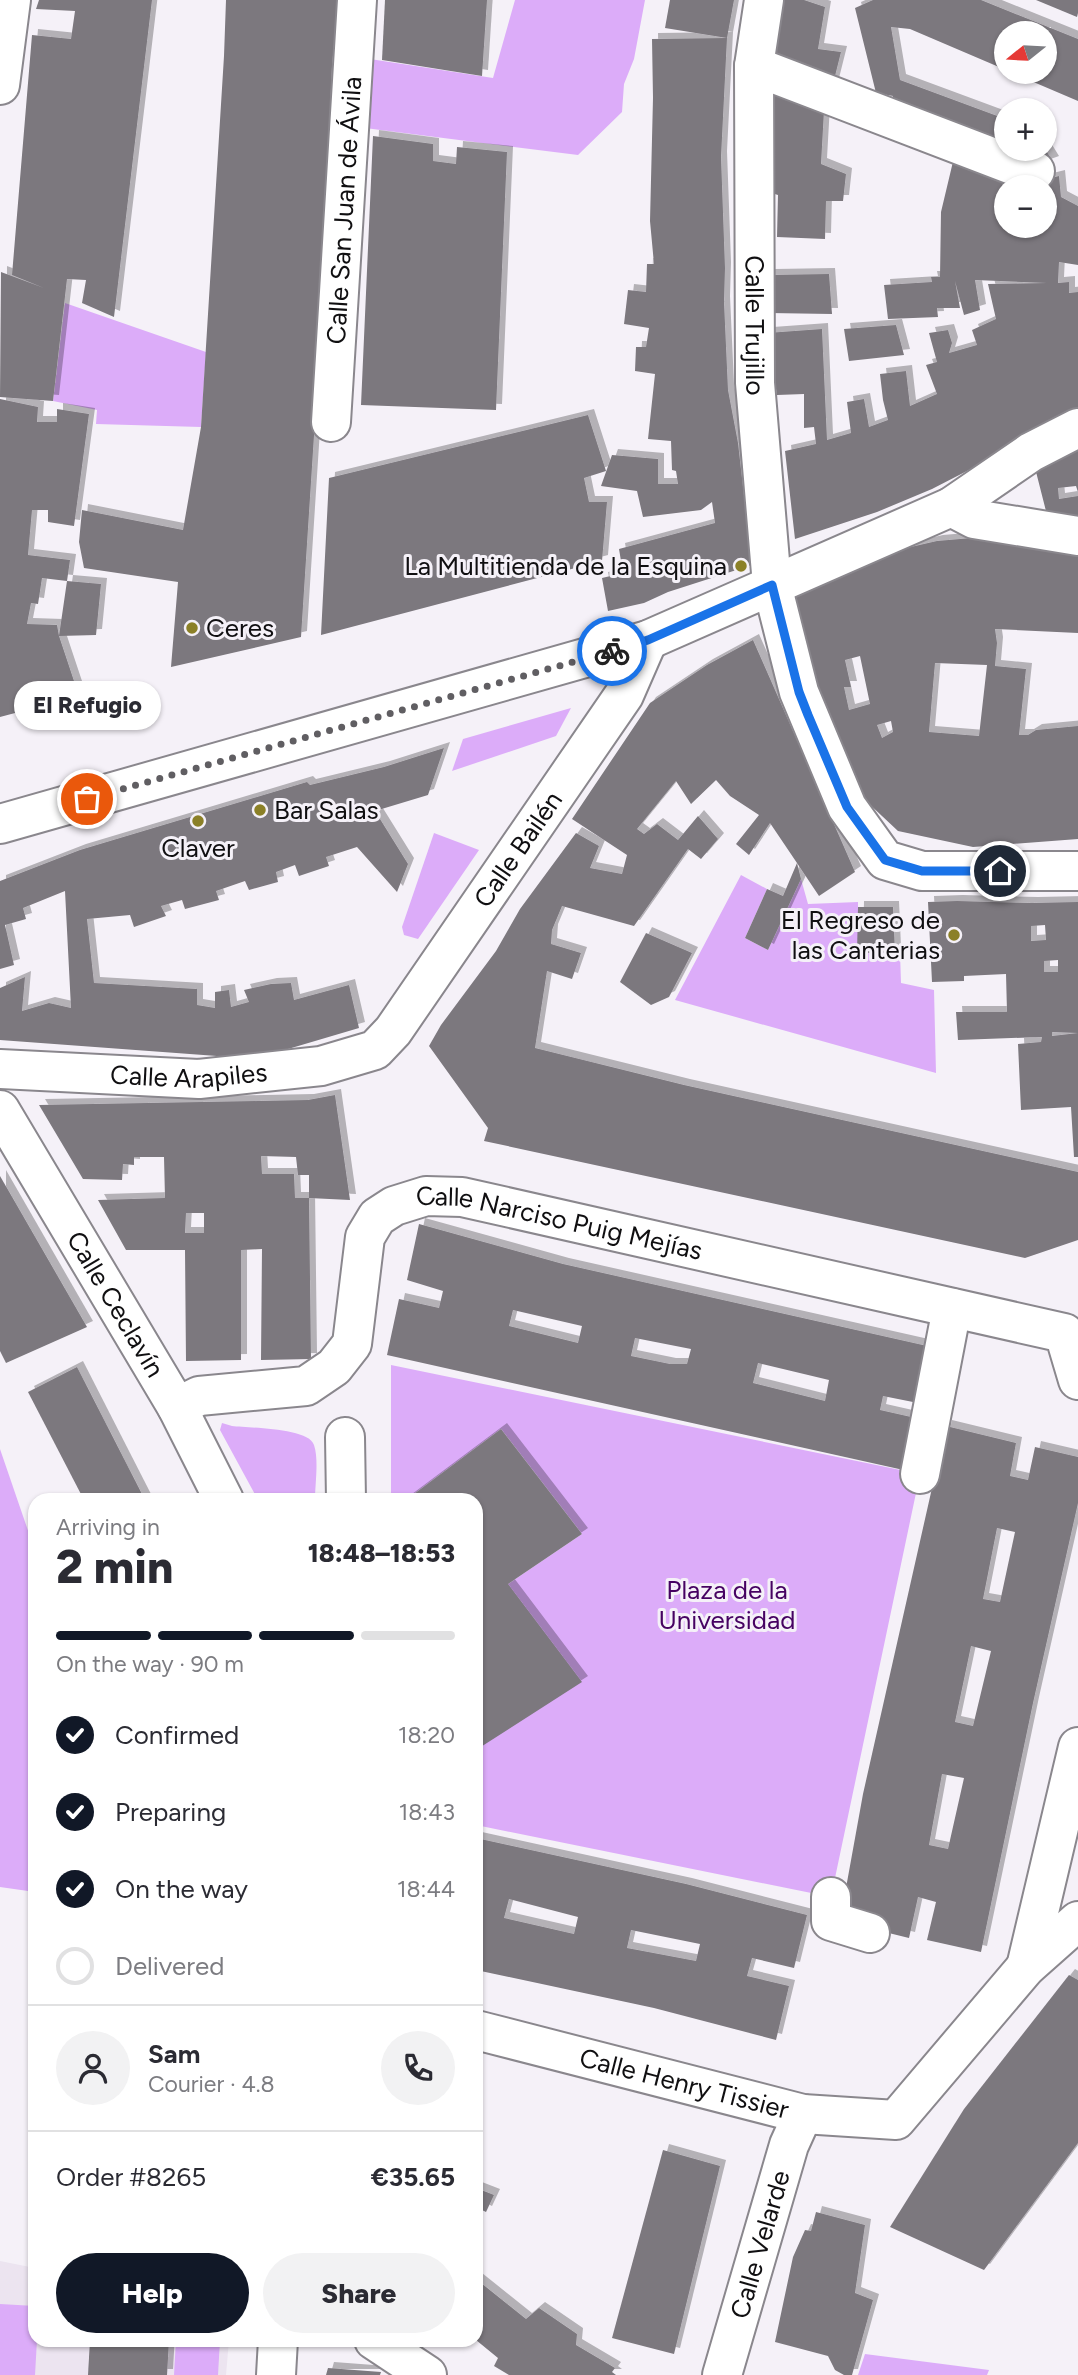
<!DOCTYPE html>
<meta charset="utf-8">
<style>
body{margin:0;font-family:Figtree,sans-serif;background:#f2f2f3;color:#2b2b33;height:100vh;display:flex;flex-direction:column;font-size:26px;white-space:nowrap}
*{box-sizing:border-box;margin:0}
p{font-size:23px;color:#7c7c81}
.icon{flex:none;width:38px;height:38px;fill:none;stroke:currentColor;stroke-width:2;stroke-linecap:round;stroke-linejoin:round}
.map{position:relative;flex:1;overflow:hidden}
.details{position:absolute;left:28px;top:1493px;width:455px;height:854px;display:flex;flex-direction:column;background:#fff;border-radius:21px;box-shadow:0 2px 5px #0004}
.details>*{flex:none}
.needle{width:46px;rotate:252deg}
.buttons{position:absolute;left:994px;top:21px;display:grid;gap:14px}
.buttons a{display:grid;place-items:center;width:63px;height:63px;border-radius:50%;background:#fff;box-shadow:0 2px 5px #0004;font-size:35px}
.pin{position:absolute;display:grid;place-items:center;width:60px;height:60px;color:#fff;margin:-30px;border:4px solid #fff;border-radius:50%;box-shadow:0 2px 7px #0007}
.courier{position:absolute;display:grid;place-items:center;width:70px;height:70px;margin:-35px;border:5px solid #1a73e8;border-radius:50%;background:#fff;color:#222;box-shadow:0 2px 9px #0007}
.bubble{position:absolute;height:49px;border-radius:24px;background:#fff;box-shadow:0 2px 5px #0004;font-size:23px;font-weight:800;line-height:49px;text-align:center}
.overview em{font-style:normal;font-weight:800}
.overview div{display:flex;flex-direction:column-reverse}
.overview{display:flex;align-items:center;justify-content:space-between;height:119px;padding:0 28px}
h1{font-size:46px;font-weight:800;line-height:52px}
.bar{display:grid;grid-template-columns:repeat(4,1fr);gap:10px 7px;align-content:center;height:84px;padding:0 28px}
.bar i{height:9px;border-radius:5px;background:#e1e1e2}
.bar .active{background:#111827}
.bar p{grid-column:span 4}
.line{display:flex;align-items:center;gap:18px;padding:0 28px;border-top:2px solid #e1e1e2}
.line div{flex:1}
.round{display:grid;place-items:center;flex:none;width:74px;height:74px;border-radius:37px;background:#f2f2f3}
ol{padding:0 28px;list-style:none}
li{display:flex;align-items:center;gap:21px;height:77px}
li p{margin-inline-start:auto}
li .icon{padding:7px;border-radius:50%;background:#111827;color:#fff;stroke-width:4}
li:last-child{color:#7c7c81}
li i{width:38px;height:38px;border:4px solid #e1e1e2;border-radius:50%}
.button{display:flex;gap:14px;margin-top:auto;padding:14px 28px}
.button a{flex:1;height:80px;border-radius:42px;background:#111827;color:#fff;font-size:28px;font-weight:800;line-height:80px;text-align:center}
.button a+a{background:#f2f2f3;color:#2b2b33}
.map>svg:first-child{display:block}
.built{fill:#ece4f0}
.green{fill:#dcacf9}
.building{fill:#7c787e;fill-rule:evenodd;filter:url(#shadow)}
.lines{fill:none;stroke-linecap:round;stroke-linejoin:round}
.street-casing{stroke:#8a878d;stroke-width:42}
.secondary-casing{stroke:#8a878d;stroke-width:42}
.street{stroke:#fff;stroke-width:38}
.secondary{stroke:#fff;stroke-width:38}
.done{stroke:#605e62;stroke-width:7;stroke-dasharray:0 12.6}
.route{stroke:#1a73e8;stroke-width:9}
.poi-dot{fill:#8b8027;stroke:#f5f1f8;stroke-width:2.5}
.labels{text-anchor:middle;stroke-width:6;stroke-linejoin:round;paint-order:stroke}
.street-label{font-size:26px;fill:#100f11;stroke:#f5f1f8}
.poi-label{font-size:26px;fill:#100f11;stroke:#f5f1f8;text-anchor:end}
.park-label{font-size:26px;fill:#460262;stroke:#f5f1f8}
</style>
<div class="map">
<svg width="1078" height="2375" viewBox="0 0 1078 2375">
<defs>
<filter id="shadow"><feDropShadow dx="6" dy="-6" stdDeviation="0" flood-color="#0004"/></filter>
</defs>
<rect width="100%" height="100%" fill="#f5f1f8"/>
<!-- built -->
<path class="built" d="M 0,2261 L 35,2268 L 35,2340 L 229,2340 L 226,2375 L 0,2375 Z"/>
<!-- green -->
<g class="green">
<path d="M 515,0 L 645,0 L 634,59 L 624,84 L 622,112 L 578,155 L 365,128 L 370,59 L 493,78 Z"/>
<path d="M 65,303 L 206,352 L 201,427 L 96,424 L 97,410 L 53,401 Z"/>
<path d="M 571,708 L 556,736 L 452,771 L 463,739 Z"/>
<path d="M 434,833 L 479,850 L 418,939 L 404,935 L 402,927 Z"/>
<path d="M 741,875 L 767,889 L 745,938 L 768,950 L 801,879 L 808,904 L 858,902 L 858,953 L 900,953 L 901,983 L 934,990 L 936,1073 L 675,1000 Z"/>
<path d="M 391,1365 L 920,1474 L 831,1897 L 476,1825 L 476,1750 L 508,1584 L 582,1534 L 501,1429 L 406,1500 L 391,1500 Z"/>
<path d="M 222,1423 L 232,1426 C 249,1428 309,1428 314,1445 C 319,1460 315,1484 315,1500 L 258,1500 L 220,1430 Z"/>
<path d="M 0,1449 L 35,1551 L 35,1892 L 0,1887 Z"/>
<path d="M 0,2304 L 35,2306 L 35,2340 L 37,2340 L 35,2375 L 0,2375 Z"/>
<path d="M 176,2340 L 220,2340 L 218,2375 L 174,2375 Z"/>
<path d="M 865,2354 L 989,2370 L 987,2375 L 858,2375 Z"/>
</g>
<!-- building -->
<g class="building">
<path d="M 39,0 L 152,0 L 114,317 L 82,303 L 86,280 L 67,279 L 53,401 L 0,397 L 1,272 L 44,288 L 12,275 L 32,35 L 71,39 L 75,11 L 36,9 Z"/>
<path d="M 226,0 L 338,0 L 332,66 L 317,389 L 301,637 L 171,667 L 178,582 L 84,568 L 79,542 L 82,510 L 183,530 L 201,427 L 224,56 Z"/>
<path d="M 385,0 L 487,0 L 482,76 L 382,60 Z"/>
<path d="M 670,0 L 734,0 L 727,38 L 665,28 Z"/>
<path d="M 776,0 L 804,0 L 825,7 L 818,49 L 841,52 L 833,84 L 768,54 Z"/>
<path d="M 873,0 L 981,0 L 1078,39 L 1078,101 L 1010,72 L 1045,72 L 1045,33 L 1006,33 L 1006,70 L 910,29 L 891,27 L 900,80 L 1000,117 L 1006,121 L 1006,149 L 1045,149 L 1053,162 L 1028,171 L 889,104 L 893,96 L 876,93 L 855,8 Z"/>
<path d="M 1036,0 L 1078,0 L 1078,13 L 1077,17 Z"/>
<path d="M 727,38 L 721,157 L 725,268 L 724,302 L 728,390 L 738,443 L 752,565 L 668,592 L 644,603 L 608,611 L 602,578 L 623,573 L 619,549 L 715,523 L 712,502 L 701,510 L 643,517 L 637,491 L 601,486 L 612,455 L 658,459 L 658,484 L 678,484 L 676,471 L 672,470 L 671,441 L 648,439 L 655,374 L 635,371 L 636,347 L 646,347 L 649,328 L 624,324 L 628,290 L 646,292 L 647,264 L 654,264 L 650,221 L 653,98 L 652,39 Z"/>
<path d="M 767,71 L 825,93 L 821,164 L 846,174 L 843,201 L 826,201 L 825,239 L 777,237 L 778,195 L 765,191 Z"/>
<path d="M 373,136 L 433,144 L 433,161 L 456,164 L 457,147 L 507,152 L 496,410 L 361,405 Z"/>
<path d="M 956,149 L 1027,184 L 1059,176 L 1061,197 L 1078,206 L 1078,265 L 1059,262 L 1058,283 L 1069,282 L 1069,293 L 1078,292 L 1078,414 L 932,489 L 877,512 L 795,539 L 785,451 L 816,444 L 814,427 L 804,428 L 804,394 L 777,395 L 767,333 L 822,329 L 827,440 L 851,433 L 847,402 L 864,399 L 869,427 L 888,420 L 883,400 L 880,374 L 906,371 L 910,406 L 937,394 L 926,365 L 937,362 L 929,333 L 948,330 L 952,343 L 949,353 L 977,345 L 972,330 L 996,319 L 988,284 L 1047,283 L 975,280 L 980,310 L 964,315 L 955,281 L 960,308 L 937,308 L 938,317 L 888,319 L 884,285 L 932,282 L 931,277 L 940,277 L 941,212 ZM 1006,187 L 1045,187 L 1045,226 L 1006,226 Z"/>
<path d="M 829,274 L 832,314 L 769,313 L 769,275 Z"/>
<path d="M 896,325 L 904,355 L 849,361 L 844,329 Z"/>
<path d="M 0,399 L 38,407 L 37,422 L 57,422 L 57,409 L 89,414 L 74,526 L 48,522 L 48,510 L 32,510 L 28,555 L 70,560 L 67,581 L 101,584 L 96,635 L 59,636 L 67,581 L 42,578 L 38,604 L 31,603 L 27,624 L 57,625 L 59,636 L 79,696 L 0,717 Z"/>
<path d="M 588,415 L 606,471 L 584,478 L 589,502 L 607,502 L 602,561 L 321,635 L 329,478 Z"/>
<path d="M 1078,437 L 1078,492 L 1076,486 L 1058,488 L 1059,499 L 1078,496 L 1078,520 L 1047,515 L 1033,460 Z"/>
<path d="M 995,536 L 1078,547 L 1078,633 L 995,629 L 997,643 L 995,666 L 1026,669 L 1019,735 L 1028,735 L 1036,730 L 1078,726 L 1078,839 L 973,847 L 898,831 L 866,801 L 829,738 L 790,587 L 841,563 L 937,541 ZM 860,656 L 870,704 L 849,710 L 844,687 L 851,687 L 845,660 ZM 935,663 L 987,665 L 979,736 L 929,732 ZM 891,721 L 893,732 L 882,738 L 877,725 Z"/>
<path d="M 753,640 L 855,872 L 819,896 L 797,863 L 801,879 L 768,950 L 745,938 L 767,889 L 783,896 L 797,863 L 770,823 L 749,855 L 736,844 L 759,815 L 730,796 L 716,780 L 691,804 L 676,781 L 637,829 L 644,834 L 657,824 L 678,840 L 698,816 L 718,839 L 701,859 L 688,849 L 634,926 L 562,906 L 552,930 L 551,944 L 581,953 L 572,979 L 547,971 L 535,1048 L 684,1085 L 1078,1172 L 1078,1240 L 1025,1258 L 484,1141 L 488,1128 L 429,1046 L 441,1025 L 496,951 L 520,909 L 576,833 L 599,846 L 590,868 L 622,874 L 627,855 L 572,819 L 650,703 L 707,665 Z"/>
<path d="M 444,748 L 428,795 L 375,811 L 408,864 L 397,892 L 357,847 L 326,857 L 329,866 L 299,876 L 295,865 L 276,872 L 278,882 L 249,890 L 245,881 L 216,891 L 219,900 L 185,909 L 182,900 L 161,906 L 166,916 L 134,927 L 130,915 L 87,919 L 94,983 L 197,989 L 197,1005 L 215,1008 L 215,992 L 229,990 L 231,1007 L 249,1002 L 244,990 L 271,984 L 291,983 L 294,1000 L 349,985 L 359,1028 L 288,1049 L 244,1058 L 0,1040 L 0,988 L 25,977 L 22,1011 L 49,1003 L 71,1008 L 65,891 L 23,908 L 26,919 L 5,925 L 14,965 L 0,969 L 0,881 L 80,850 L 307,782 L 310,785 L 384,767 Z"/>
<path d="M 957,901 L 1032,903 L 1078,902 L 1078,1033 L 1052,1032 L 1052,1036 L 1078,1033 L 1078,1157 L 1074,1157 L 1071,1107 L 1021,1110 L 1018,1044 L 1041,1042 L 1042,1037 L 958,1040 L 956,1012 L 1007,1012 L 1006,974 L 964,976 L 964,981 L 932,982 L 928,902 ZM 1045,925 L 1046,940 L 1031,941 L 1031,926 ZM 1058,960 L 1058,972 L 1044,972 L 1044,961 Z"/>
<path d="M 858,907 L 893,907 L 895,953 L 857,953 Z"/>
<path d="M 646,933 L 692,953 L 669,997 L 651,1005 L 620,982 Z"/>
<path d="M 335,1095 L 350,1200 L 309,1198 L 309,1175 L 298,1175 L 296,1157 L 261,1156 L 262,1174 L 294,1174 L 295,1198 L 309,1198 L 311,1359 L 261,1360 L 262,1249 L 241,1250 L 241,1360 L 186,1361 L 185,1250 L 126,1250 L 98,1200 L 165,1198 L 164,1157 L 134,1157 L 134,1165 L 123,1164 L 122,1180 L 83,1179 L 39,1105 L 308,1100 ZM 186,1213 L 204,1213 L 204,1233 L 185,1233 Z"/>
<path d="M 0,1176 L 87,1327 L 6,1363 L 0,1351 Z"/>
<path d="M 419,1224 L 563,1264 L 936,1348 L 923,1404 L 883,1396 L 880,1410 L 920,1419 L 908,1471 L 387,1355 L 399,1299 L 439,1308 L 443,1291 L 407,1280 ZM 513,1310 L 582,1326 L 578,1343 L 509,1326 ZM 635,1338 L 691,1349 L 687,1364 L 670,1364 L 631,1356 ZM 758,1363 L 829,1380 L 825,1401 L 753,1383 Z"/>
<path d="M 77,1367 L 145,1500 L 84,1500 L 28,1392 Z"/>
<path d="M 946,1426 L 1016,1443 L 1010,1476 L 1028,1480 L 1035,1447 L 1078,1457 L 1078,1503 L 1033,1703 L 981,1952 L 927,1940 L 936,1902 L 918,1897 L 909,1938 L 840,1921 L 863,1794 ZM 997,1528 L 1015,1532 L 1000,1602 L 983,1599 ZM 971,1646 L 991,1651 L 973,1726 L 955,1722 ZM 942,1774 L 964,1778 L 948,1849 L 929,1845 Z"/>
<path d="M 501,1429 L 582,1534 L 508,1584 L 582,1682 L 476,1750 L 476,1606 L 478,1604 L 476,1601 L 476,1500 L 406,1500 Z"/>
<path d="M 476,1838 L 686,1884 L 807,1915 L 794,1968 L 752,1958 L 747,1976 L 789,1986 L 776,2040 L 654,2008 L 476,1970 ZM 509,1899 L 578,1917 L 574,1934 L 504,1918 ZM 631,1930 L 700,1944 L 696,1961 L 627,1948 Z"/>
<path d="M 1069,1975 L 1078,1980 L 1078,2143 L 984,2270 L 890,2227 L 964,2109 Z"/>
<path d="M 663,2150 L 720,2166 L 674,2354 L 612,2338 Z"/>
<path d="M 476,2188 L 494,2195 L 486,2212 L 476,2207 Z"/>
<path d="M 816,2212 L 865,2225 L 855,2293 L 873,2300 L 852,2375 L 844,2375 L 835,2370 L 828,2356 L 775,2342 L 793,2257 L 805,2230 L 811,2231 Z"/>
<path d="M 476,2279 L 526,2319 L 539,2308 L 577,2334 L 576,2345 L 615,2368 L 612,2372 L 616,2375 L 509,2375 L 494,2366 L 498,2358 L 476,2340 Z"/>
<path d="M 90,2340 L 169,2340 L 167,2375 L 88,2375 Z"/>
<path d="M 328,2368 L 381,2372 L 380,2375 L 326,2375 Z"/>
</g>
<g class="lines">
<defs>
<g id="street">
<path id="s1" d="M 764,0 L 754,66 L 755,383 L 772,585 L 799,692 L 847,807 L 885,860 L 922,871 L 1078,871"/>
<path d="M 754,66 L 1028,171 L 1035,171"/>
<path id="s2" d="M 331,422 L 357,0"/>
<path d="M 951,507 L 974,519 L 1078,536"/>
<path d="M 0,824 L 648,640 L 951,507 L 1031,452 L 1078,428"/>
<path id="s3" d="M 0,1069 L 199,1079 L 321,1066 L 375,1050 L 393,1031 L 624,695 L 648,640"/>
<path id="s4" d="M 0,1110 L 177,1407 L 224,1500"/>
<path id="s5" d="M 177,1407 L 199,1396 L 306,1386 L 334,1367 L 352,1344 L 365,1237 L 377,1217 L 394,1206 L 426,1196 L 462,1197 L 1064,1333 L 1078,1380"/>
<path d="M 345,1437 L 346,1500"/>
<path d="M 920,1474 L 952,1308"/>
<path d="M 831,1897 L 831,1921 L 870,1933"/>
<path d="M 1026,1967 L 1078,1747"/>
<path id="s6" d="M 476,2030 L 803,2114 L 896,2120 L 1026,1967 L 1078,1921"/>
<path d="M 374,2340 L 427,2375"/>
<path d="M 276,2375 L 278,2340"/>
<path id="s7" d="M 722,2375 L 789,2145 L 803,2114"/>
</g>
<path id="secondary" d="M 0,85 L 11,0"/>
</defs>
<!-- street casing -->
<use href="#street" class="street-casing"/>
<!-- secondary casing -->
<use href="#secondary" class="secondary-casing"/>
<!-- street -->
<use href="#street" class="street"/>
<!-- secondary -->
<use href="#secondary" class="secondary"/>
</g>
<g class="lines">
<!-- done -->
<path class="done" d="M 87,799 L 612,651"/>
<!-- route -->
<path class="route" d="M 612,651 L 648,640 L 772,585 L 799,692 L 808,715 L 847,807 L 885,860 L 922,871 L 1000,871"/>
</g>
<!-- markers -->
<g class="poi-dot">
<circle cx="741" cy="566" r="7"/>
<circle cx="192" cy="628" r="7"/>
<circle cx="260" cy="810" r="7"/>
<circle cx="198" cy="821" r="7"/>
<circle cx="954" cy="935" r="7"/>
</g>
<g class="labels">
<!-- street labels -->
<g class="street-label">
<text dy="9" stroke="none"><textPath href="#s2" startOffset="212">Calle San Juan de Ávila</textPath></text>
<text dy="9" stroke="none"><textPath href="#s1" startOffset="326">Calle Trujillo</textPath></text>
<text dy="9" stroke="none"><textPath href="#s3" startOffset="625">Calle Bailén</textPath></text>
<text dy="9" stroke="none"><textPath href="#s3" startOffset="189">Calle Arapiles</textPath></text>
<text dy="9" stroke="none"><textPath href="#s5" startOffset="516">Calle Narciso Puig Mejías</textPath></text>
<text dy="9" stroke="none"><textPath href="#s4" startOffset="226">Calle Ceclavín</textPath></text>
<text dy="9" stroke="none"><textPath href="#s6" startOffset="215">Calle Henry Tissier</textPath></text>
<text dy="9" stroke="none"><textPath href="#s7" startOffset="136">Calle Velarde</textPath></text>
</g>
<!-- poi labels -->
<g class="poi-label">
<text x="727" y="575">La Multitienda de la Esquina</text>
<text x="206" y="637" text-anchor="start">Ceres</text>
<text x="274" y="819" text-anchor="start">Bar Salas</text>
<text x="198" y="857" text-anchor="middle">Claver</text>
<text x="940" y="929">El Regreso de<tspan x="940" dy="30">las Canterias</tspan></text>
</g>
<!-- park labels -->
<g class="park-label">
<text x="727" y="1599">Plaza de la<tspan x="727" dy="30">Universidad</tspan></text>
</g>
</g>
</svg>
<div class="buttons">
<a><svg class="needle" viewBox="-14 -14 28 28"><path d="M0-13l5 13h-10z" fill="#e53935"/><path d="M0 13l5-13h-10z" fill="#7c7c81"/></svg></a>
<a>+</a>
<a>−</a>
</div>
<div class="pin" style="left:87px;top:799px;background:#ea580c"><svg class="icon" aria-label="bag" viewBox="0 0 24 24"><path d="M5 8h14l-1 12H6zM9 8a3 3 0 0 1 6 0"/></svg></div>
<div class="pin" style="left:1000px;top:871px;background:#1f2937"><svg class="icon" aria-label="home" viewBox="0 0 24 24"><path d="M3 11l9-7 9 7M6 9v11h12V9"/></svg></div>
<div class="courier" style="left:612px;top:651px"><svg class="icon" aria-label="bike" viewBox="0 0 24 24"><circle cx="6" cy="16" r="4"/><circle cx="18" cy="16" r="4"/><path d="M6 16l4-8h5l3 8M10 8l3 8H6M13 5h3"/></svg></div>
<div class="bubble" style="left:14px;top:681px;width:147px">El Refugio</div>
<section class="details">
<div class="overview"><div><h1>2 min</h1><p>Arriving in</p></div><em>18:48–18:53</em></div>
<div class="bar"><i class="active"></i><i class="active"></i><i class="active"></i><i></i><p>On the way · 90 m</p></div>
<ol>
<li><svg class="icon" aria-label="check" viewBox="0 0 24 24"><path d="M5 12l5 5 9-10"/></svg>Confirmed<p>18:20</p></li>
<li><svg class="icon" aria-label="check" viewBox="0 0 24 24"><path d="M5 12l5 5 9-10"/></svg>Preparing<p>18:43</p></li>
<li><svg class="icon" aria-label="check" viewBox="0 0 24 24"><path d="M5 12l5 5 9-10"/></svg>On the way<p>18:44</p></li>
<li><i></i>Delivered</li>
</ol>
<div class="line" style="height:126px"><a class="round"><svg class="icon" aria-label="person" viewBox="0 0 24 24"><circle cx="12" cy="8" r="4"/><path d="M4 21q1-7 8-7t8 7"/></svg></a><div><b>Sam</b><p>Courier · 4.8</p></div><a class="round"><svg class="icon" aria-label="phone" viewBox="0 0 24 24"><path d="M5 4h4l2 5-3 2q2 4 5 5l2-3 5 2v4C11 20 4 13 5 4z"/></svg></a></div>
<div class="line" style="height:91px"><div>Order #8265</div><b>€35.65</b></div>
<div class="button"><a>Help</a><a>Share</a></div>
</section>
</div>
